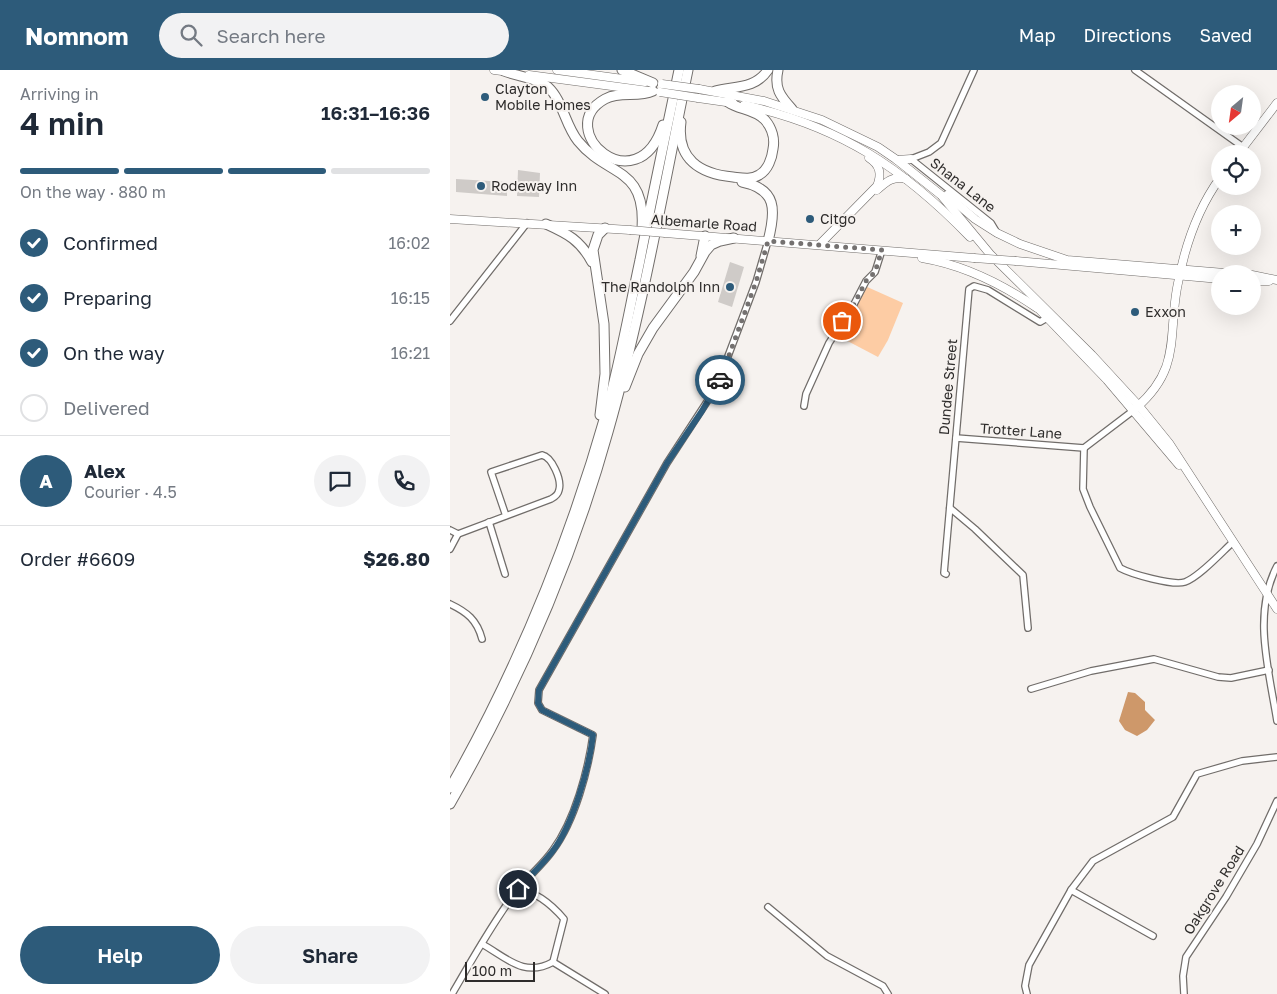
<!DOCTYPE html>
<meta charset="utf-8">
<style>
body{margin:0;font-family:"Golos Text",sans-serif;background:#f2f2f3;color:#1f2937;height:100vh;display:flex;flex-direction:column;font-size:19px;white-space:nowrap}
*{box-sizing:border-box;margin:0}
p{font-size:16px;color:#747a83}
.icon{flex:none;width:28px;height:28px;fill:none;stroke:currentColor;stroke-width:2;stroke-linecap:round;stroke-linejoin:round}
.map{position:relative;flex:1;overflow:hidden}
.panel{display:flex;flex-direction:column;background:#fff;width:450px}
.panel>*{flex:none}
.needle{width:32px;rotate:209deg}
.fabs{position:absolute;left:761px;top:15px;display:grid;gap:10px}
.fabs a{display:grid;place-items:center;width:50px;height:50px;border-radius:50%;background:#fff;box-shadow:0 5px 20px #0002;font-size:25px}
.scale{position:absolute;left:15px;bottom:12px;width:70px;box-sizing:border-box;padding-left:5px;border:2px solid #2e2c2b;border-top:0;font-size:14px;line-height:18px;white-space:nowrap;color:#2e2c2b;-webkit-text-stroke:4px #f6f2ef;paint-order:stroke}
.pin{position:absolute;display:grid;place-items:center;width:42px;height:42px;color:#fff;margin:-21px;border:2px solid #fff;border-radius:50%;box-shadow:0 1px 5px #0007}
.courier{position:absolute;display:grid;place-items:center;width:50px;height:50px;margin:-25px;border:4px solid #2d5b7a;border-radius:50%;background:#fff;color:#222;box-shadow:0 1px 6px #0007}
.summary em{font-style:normal;font-weight:600}
.summary div{display:flex;flex-direction:column-reverse}
.summary{display:flex;align-items:center;justify-content:space-between;height:85px;padding:0 20px}
h1{font-size:32px;font-weight:600;line-height:38px}
.bar{display:grid;grid-template-columns:repeat(4,1fr);gap:8px 5px;align-content:center;height:60px;padding:0 20px}
.bar i{height:6px;border-radius:4px;background:#e0e1e3}
.bar .selected{background:#2d5b7a}
.bar p{grid-column:span 4}
.line{display:flex;align-items:center;gap:12px;padding:0 20px;border-top:1px solid #e0e1e3}
.line div{flex:1}
.round{display:grid;place-items:center;flex:none;width:52px;height:52px;border-radius:26px;background:#f2f2f3}
ol{padding:0 20px;list-style:none}
li{display:flex;align-items:center;gap:15px;height:55px}
li p{margin-inline-start:auto}
li .icon{padding:5px;border-radius:50%;background:#2d5b7a;color:#fff;stroke-width:4}
li:last-child{color:#747a83}
li i{width:28px;height:28px;border:2px solid #e0e1e3;border-radius:50%}
.button{display:flex;gap:10px;margin-top:auto;padding:10px 20px}
.button a{flex:1;height:58px;border-radius:30px;background:#2d5b7a;color:#fff;font-size:20px;font-weight:600;line-height:58px;text-align:center}
.button a+a{background:#f2f2f3;color:#1f2937}
header{display:flex;align-items:center;gap:30px;box-sizing:border-box;height:70px;padding:0 25px;background:#2d5b7a;color:#fff}
header strong{font-size:24px}
nav{display:flex;gap:28px;margin-inline-start:auto;font-size:18px}
.search{width:350px;height:45px;background:#f2f2f3;display:flex;align-items:center;gap:12px;box-sizing:border-box;padding:0 18px;border-radius:28px;color:#747a83;font-size:19px}
main{display:flex;flex:1;min-height:0}
.map>svg:first-child{display:block}
.green{fill:#fdcca4}
.water{fill:#ce986a}
.building{fill:#cfcbc8}
.lines{fill:none;stroke-linecap:round;stroke-linejoin:round}
.minor-casing{stroke:#716d6a;stroke-width:8}
.major-casing{stroke:#716d6a;stroke-width:9}
.highway-casing{stroke:#716d6a;stroke-width:11}
.minor{stroke:#fff;stroke-width:5.5}
.major{stroke:#fff;stroke-width:8}
.highway{stroke:#fff;stroke-width:9}
.major-bridge-casing{stroke:#716d6a;stroke-width:9;stroke-linecap:butt}
.major-bridge{stroke:#fff;stroke-width:8}
.done{stroke:#747170;stroke-width:5;stroke-dasharray:0 9}
.route{stroke:#2d5b7a;stroke-width:6}
.poi-dot{fill:#2d5b7a;stroke:#f6f2ef;stroke-width:2}
.labels{text-anchor:middle;stroke-width:4;stroke-linejoin:round;paint-order:stroke}
.poi-label{font-size:14px;fill:#2e2c2b;stroke:#f6f2ef;text-anchor:start}
.street-label{font-size:14px;fill:#2e2c2b;stroke:#f6f2ef}
</style>
<header>
<strong>Nomnom</strong>
<div class="search"><svg class="icon" aria-label="search" viewBox="0 0 24 24"><circle cx="10" cy="10" r="6"/><path d="M15 15l6 6"/></svg>Search here</div>
<nav><a>Map</a><a>Directions</a><a>Saved</a></nav>
</header>
<main>
<section class="panel">
<div class="summary"><div><h1>4 min</h1><p>Arriving in</p></div><em>16:31–16:36</em></div>
<div class="bar"><i class="selected"></i><i class="selected"></i><i class="selected"></i><i></i><p>On the way · 880 m</p></div>
<ol>
<li><svg class="icon" aria-label="check" viewBox="0 0 24 24"><path d="M5 12l5 5 9-10"/></svg>Confirmed<p>16:02</p></li>
<li><svg class="icon" aria-label="check" viewBox="0 0 24 24"><path d="M5 12l5 5 9-10"/></svg>Preparing<p>16:15</p></li>
<li><svg class="icon" aria-label="check" viewBox="0 0 24 24"><path d="M5 12l5 5 9-10"/></svg>On the way<p>16:21</p></li>
<li><i></i>Delivered</li>
</ol>
<div class="line" style="height:90px"><b class="round" style="background:#2d5b7a;color:#fff">A</b><div><b>Alex</b><p>Courier · 4.5</p></div><a class="round"><svg class="icon" aria-label="chat" viewBox="0 0 24 24"><path d="M4 5h16v11H9l-5 4z"/></svg></a><a class="round"><svg class="icon" aria-label="phone" viewBox="0 0 24 24"><path d="M5 4h4l2 5-3 2q2 4 5 5l2-3 5 2v4C11 20 4 13 5 4z"/></svg></a></div>
<div class="line" style="height:65px"><div>Order #6609</div><b>$26.80</b></div>
<div class="button"><a>Help</a><a>Share</a></div>
</section>
<div class="map">
<svg width="827" height="924" viewBox="0 0 827 924">
<rect width="100%" height="100%" fill="#f6f2ef"/>
<!-- green -->
<path class="green" d="M 415,216 L 453,233 L 438,270 L 428,287 L 388,266 Z"/>
<!-- water -->
<path class="water" d="M 678,622 L 685,623 L 695,632 L 695,640 L 705,650 L 697,660 L 687,666 L 675,660 L 669,651 Z"/>
<!-- building -->
<g class="building">
<path d="M 68,100 L 90,103 L 89,127 L 67,126 Z"/>
<path d="M 6,109 L 57,112 L 57,126 L 6,122 Z"/>
<path d="M 280,192 L 294,197 L 282,237 L 268,232 Z"/>
</g>
<g class="lines">
<defs>
<g id="minor">
<path d="M 685,0 L 793,77"/>
<path d="M 461,89 L 479,82 L 491,73 L 524,0"/>
<path d="M 461,89 L 541,153 L 547,163"/>
<path d="M 0,251 L 77,153"/>
<path d="M 354,336 L 356,324 L 379,273 L 402,238 L 416,211 L 425,202 L 432,180"/>
<path d="M 506,368 L 634,378"/>
<path d="M 634,378 L 633,419 L 640,437 L 670,498 C 681,504 723,516 735,512 C 749,507 771,483 783,472"/>
<path d="M 634,378 L 684,340"/>
<path d="M 500,438 L 525,459 L 573,505 L 578,558"/>
<path d="M 39,452 L 55,504"/>
<path d="M 0,460 L 8,464"/>
<path d="M 0,479 L 8,464 L 101,429 C 105,427 108,425 109,420 C 112,410 102,387 92,385 L 41,402 L 56,446"/>
<path d="M 827,496 C 802,544 819,600 827,651"/>
<path d="M 496,504 L 494,503 L 519,219 L 524,216 L 538,220 L 590,252 L 597,248"/>
<path d="M 0,534 C 17,542 27,550 32,569"/>
<path d="M 581,619 L 641,601 L 704,589 L 768,607 L 781,608 L 819,600"/>
<path d="M 68,819 C 87,822 102,835 114,849 L 103,892"/>
<path d="M 621,820 L 703,866"/>
<path d="M 318,837 L 377,886 L 433,916 L 438,924"/>
<path d="M 32,874 C 57,888 74,908 103,892 L 155,924"/>
<path d="M 2,924 C 22,890 41,855 65,823 C 76,808 92,796 103,780 C 125,750 138,701 143,665 L 92,640 L 88,633 L 89,620 L 217,393 L 266,318 L 306,212 L 318,171"/>
<path d="M 577,924 L 575,916 L 579,895 L 621,820 L 643,791 L 723,747 L 747,704 L 792,691 L 827,687"/>
<path d="M 734,924 L 733,906 L 736,887 L 776,827 L 807,774 L 827,731"/>
</g>
<g id="major">
<path d="M 44,0 L 60,2"/>
<path d="M 107,0 L 195,12"/>
<path d="M 79,5 L 199,21"/>
<path d="M 249,19 L 314,31 L 372,50 L 428,77 L 447,90 L 491,125 L 540,184 L 642,285 L 689,336 L 719,373 L 827,539"/>
<path d="M 248,28 L 283,33"/>
<path d="M 294,35 C 390,56 453,98 520,167"/>
<path d="M 788,84 L 827,33"/>
<path d="M 447,90 L 461,89"/>
<path d="M 427,120 C 436,112 444,105 456,109"/>
<path d="M 497,125 L 525,149 L 547,163 L 570,174 L 617,190 L 787,204"/>
<path d="M 0,149 L 180,160"/>
<path d="M 215,163 L 524,188"/>
<path d="M 370,174 L 427,116 C 432,104 430,95 419,88"/>
<path d="M 472,188 C 514,195 552,214 587,238"/>
<path d="M 566,191 L 770,209"/>
<path d="M 802,205 L 827,210"/>
<path d="M 802,211 L 819,211"/>
<path d="M 585,235 L 657,310 L 729,395"/>
<path d="M 686,338 C 731,299 718,268 727,218 C 734,179 746,141 770,108"/>
</g>
<g id="highway">
<path d="M 172,0 L 203,13"/>
<path d="M 328,0 C 324,18 330,26 342,39"/>
<path d="M 54,1 C 68,7 86,7 98,17 C 113,31 115,55 128,71 C 157,107 196,96 192,158"/>
<path d="M 203,21 C 188,28 170,21 155,29 C 101,59 187,136 213,55"/>
<path d="M 265,21 C 285,16 305,19 318,0"/>
<path d="M 231,52 C 226,89 250,104 283,107 C 292,108 301,110 309,105 C 318,100 322,88 323,79 C 325,69 322,58 315,50 C 305,39 289,40 278,32"/>
<path d="M 292,112 C 327,119 326,140 318,171"/>
<path d="M 96,154 C 118,164 130,170 142,192"/>
<path d="M 251,186 L 255,166"/>
<path d="M 175,317 L 188,284 L 203,258 L 244,202 L 255,182 L 261,175 L 270,171 L 284,168"/>
<path d="M 150,345 L 155,304 L 154,254 L 143,180 L 148,165 L 155,158"/>
<path d="M 0,718 C 67,600 119,473 156,343 C 170,293 179,241 190,190 C 202,127 216,63 229,0"/>
<path d="M 0,734 C 67,617 122,491 158,362 C 192,243 213,121 238,0"/>
</g>
</defs>
<!-- minor casing -->
<use href="#minor" class="minor-casing"/>
<!-- major casing -->
<use href="#major" class="major-casing"/>
<!-- highway casing -->
<use href="#highway" class="highway-casing"/>
<!-- minor -->
<use href="#minor" class="minor"/>
<!-- major -->
<use href="#major" class="major"/>
<!-- highway -->
<use href="#highway" class="highway"/>
<defs>
<g id="major-bridge">
<path d="M 212,14 L 249,19"/>
<path d="M 210,22 L 248,28"/>
<path d="M 180,160 L 215,163"/>
<path d="M 524,188 L 566,191"/>
</g>
</defs>
<!-- major-bridge casing -->
<use href="#major-bridge" class="major-bridge-casing"/>
<!-- major-bridge -->
<use href="#major-bridge" class="major-bridge"/>
</g>
<g class="lines">
<!-- done -->
<path class="done" d="M 270,310 L 306,212 L 318,171 L 432,180 L 425,202 L 416,211 L 402,238 L 392,251"/>
<!-- route -->
<path class="route" d="M 68,819 C 79,807 92,795 102,782 C 123,755 139,699 143,665 L 92,640 L 88,633 L 89,620 L 217,393 L 252,341 L 270,310"/>
</g>
<!-- markers -->
<g class="poi-dot">
<circle cx="35" cy="27" r="5"/>
<circle cx="31" cy="116" r="5"/>
<circle cx="360" cy="149" r="5"/>
<circle cx="280" cy="217" r="5"/>
<circle cx="685" cy="242" r="5"/>
</g>
<g class="labels">
<!-- poi labels -->
<g class="poi-label">
<text x="45" y="24">Clayton<tspan x="45" dy="16">Mobile Homes</tspan></text>
<text x="41" y="121">Rodeway Inn</text>
<text x="370" y="154">Citgo</text>
<text x="270" y="222" text-anchor="end">The Randolph Inn</text>
<text x="695" y="247">Exxon</text>
</g>
<!-- street labels -->
<g class="street-label">
<text transform="translate(513 115) rotate(38)" y="5">Shana Lane</text>
<text transform="translate(254 153) rotate(4)" y="5">Albemarle Road</text>
<text transform="translate(498 317) rotate(-85)" y="5">Dundee Street</text>
<text transform="translate(571 361) rotate(4)" y="5">Trotter Lane</text>
<text transform="translate(764 820) rotate(-58)" y="5">Oakgrove Road</text>
</g>
</g>
</svg>
<div class="fabs">
<a><svg class="needle" viewBox="-14 -14 28 28"><path d="M0-13l5 13h-10z" fill="#e53935"/><path d="M0 13l5-13h-10z" fill="#747a83"/></svg></a>
<a><svg class="icon" aria-label="locate" viewBox="0 0 24 24"><circle cx="12" cy="12" r="6"/><path d="M12 2v4M12 18v4M2 12h4M18 12h4"/></svg></a>
<a>+</a>
<a>−</a>
</div>
<div class="scale">100 m</div>
<div class="pin" style="left:392px;top:251px;background:#ea580c"><svg class="icon" aria-label="bag" viewBox="0 0 24 24"><path d="M5 8h14l-1 12H6zM9 8a3 3 0 0 1 6 0"/></svg></div>
<div class="pin" style="left:68px;top:819px;background:#1f2937"><svg class="icon" aria-label="home" viewBox="0 0 24 24"><path d="M3 11l9-7 9 7M6 9v11h12V9"/></svg></div>
<div class="courier" style="left:270px;top:310px"><svg class="icon" aria-label="car" viewBox="0 0 24 24"><path d="M5 17H2v-5l4-1 3-4h7l3 4 3 1v5h-3M9 17h6M6 11h13"/><circle cx="7" cy="17" r="2"/><circle cx="17" cy="17" r="2"/></svg></div>
</div>
</main>
